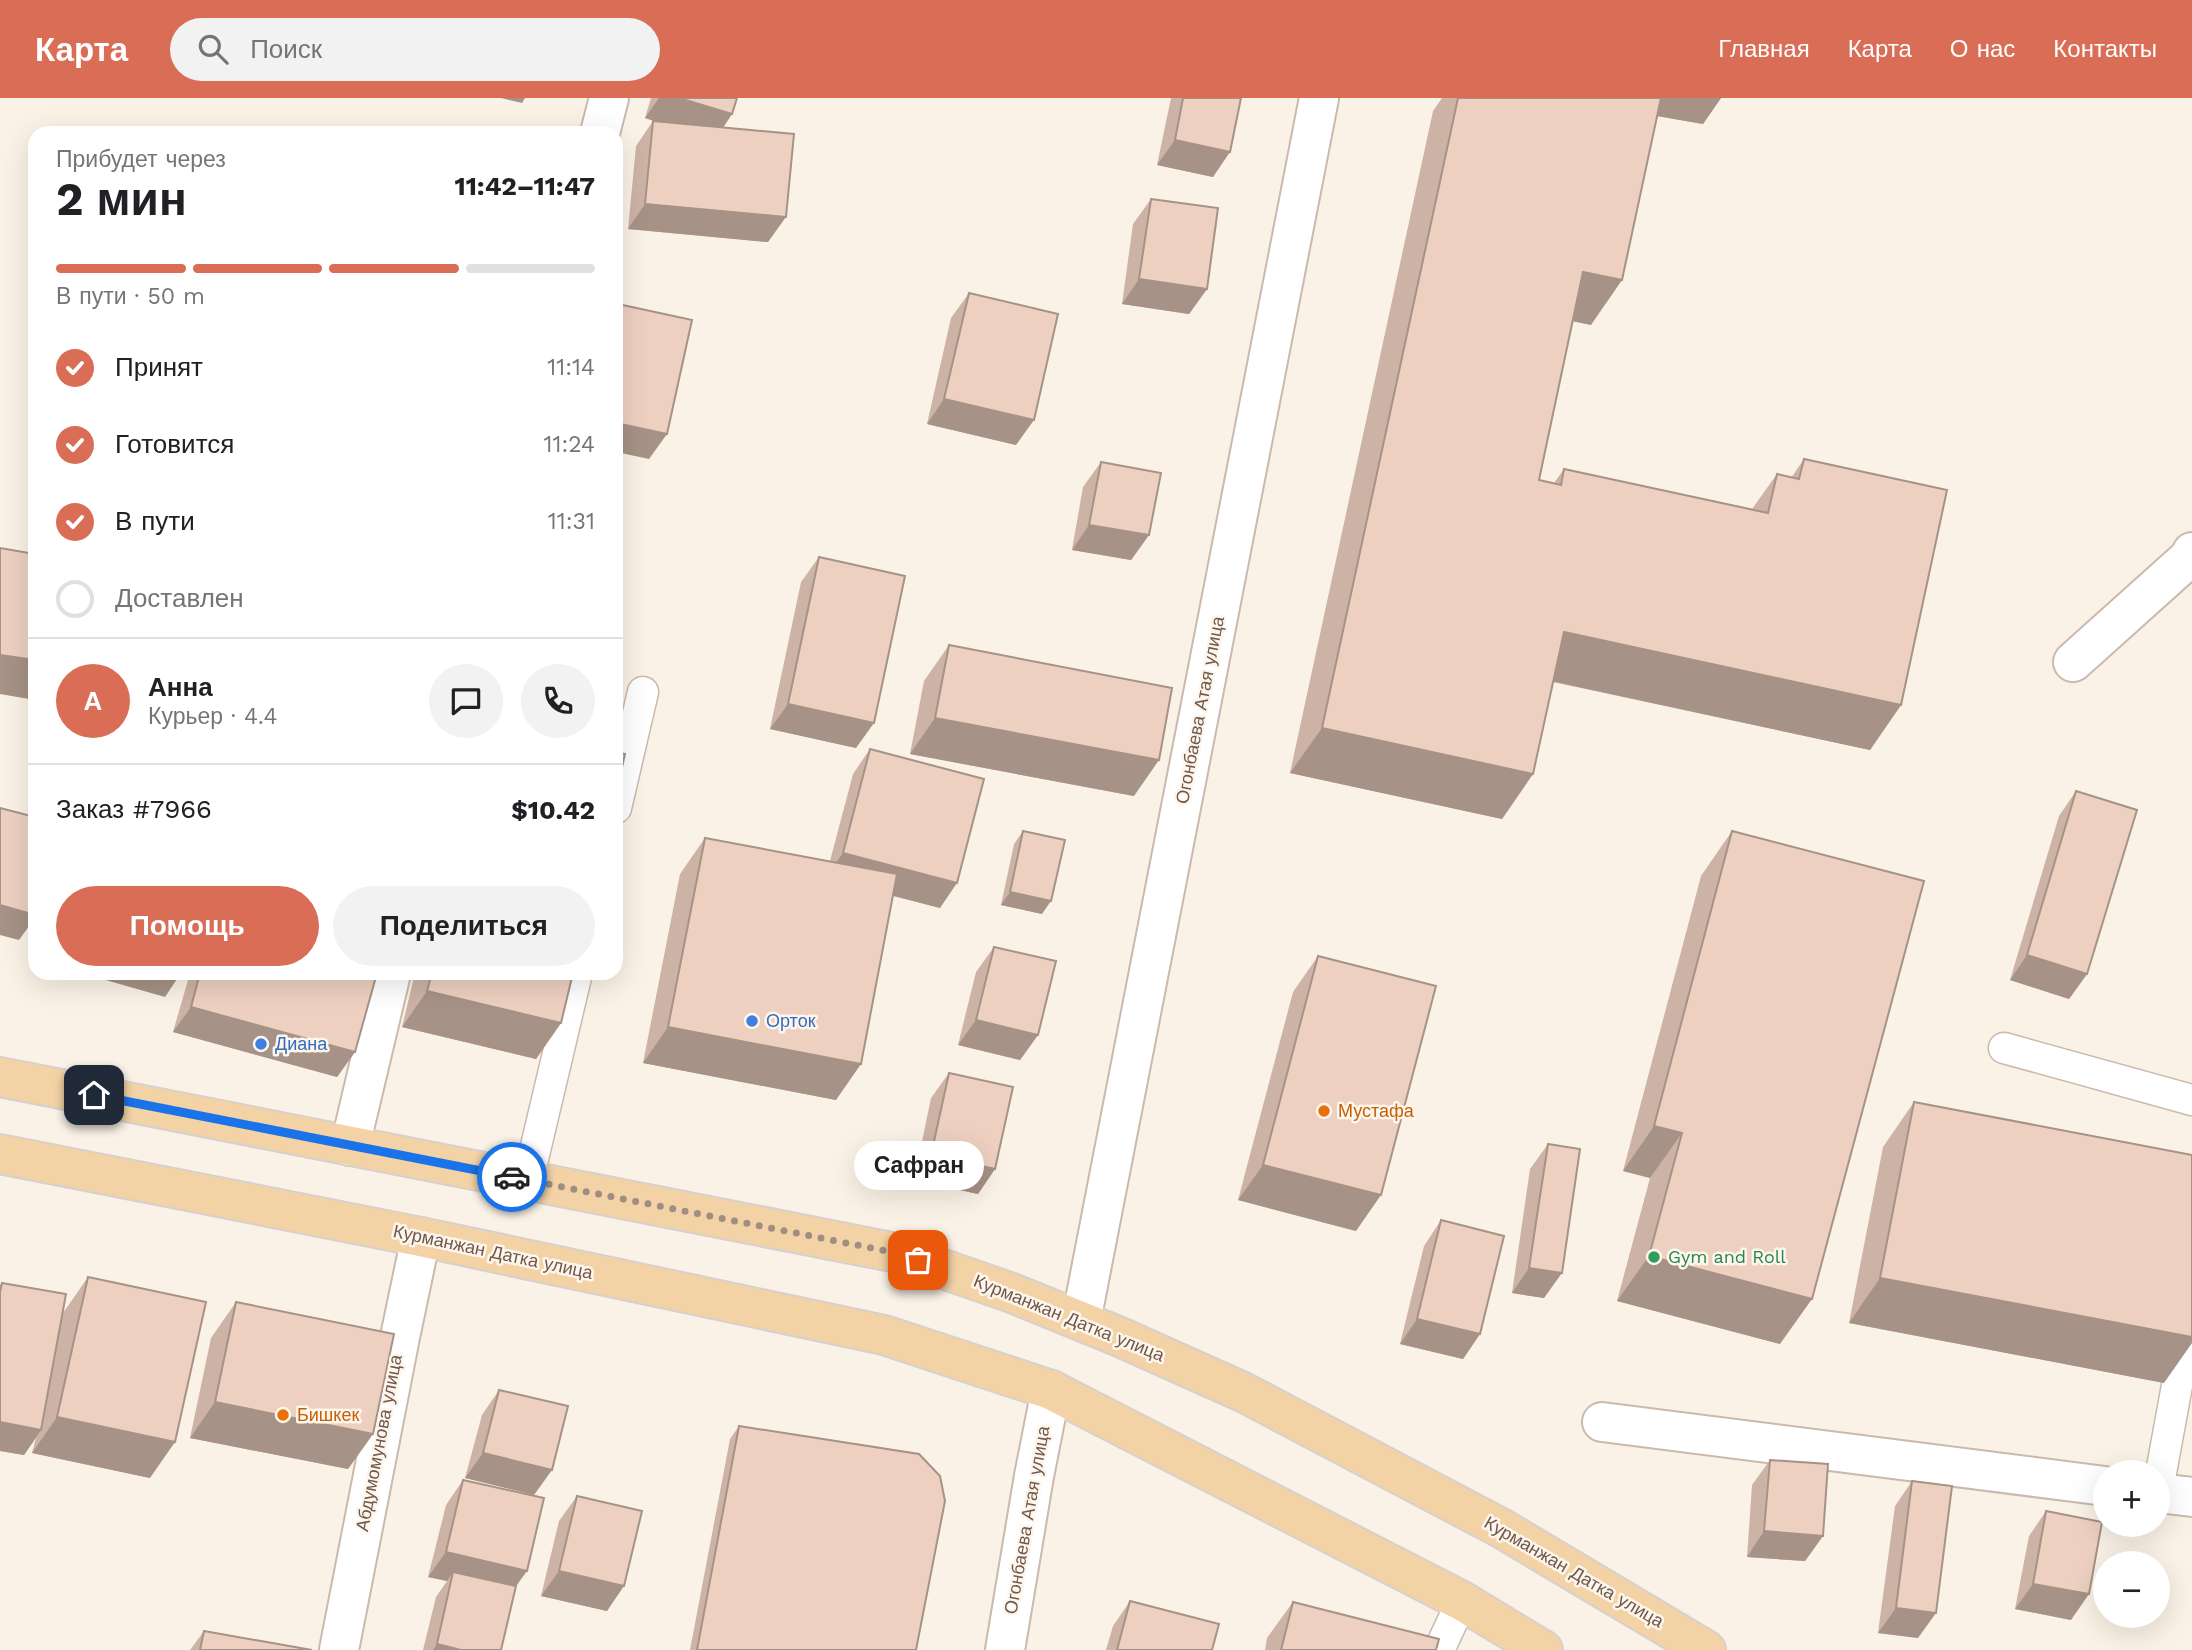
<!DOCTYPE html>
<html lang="ru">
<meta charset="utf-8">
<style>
body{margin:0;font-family:"Work Sans",sans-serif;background:#f2f2f2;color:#202124;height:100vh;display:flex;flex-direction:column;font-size:26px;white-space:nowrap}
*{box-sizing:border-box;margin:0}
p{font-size:23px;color:#757577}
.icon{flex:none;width:38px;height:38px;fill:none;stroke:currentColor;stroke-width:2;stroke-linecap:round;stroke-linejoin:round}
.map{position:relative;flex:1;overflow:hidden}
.details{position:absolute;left:28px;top:28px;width:595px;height:854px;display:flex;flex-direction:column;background:#fff;border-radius:21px;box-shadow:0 7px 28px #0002}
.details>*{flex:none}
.controls{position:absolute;left:2093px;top:1362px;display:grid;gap:14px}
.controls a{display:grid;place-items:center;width:77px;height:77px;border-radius:50%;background:#fff;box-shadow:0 7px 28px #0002;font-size:35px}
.pin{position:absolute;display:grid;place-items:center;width:60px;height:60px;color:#fff;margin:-30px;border-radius:14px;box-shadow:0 4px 10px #0006}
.courier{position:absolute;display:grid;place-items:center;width:70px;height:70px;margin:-35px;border:5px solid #1a73e8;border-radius:50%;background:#fff;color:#222;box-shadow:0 2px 9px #0007}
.bubble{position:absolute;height:49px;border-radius:24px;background:#fff;box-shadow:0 7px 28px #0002;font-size:23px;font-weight:700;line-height:49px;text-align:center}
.overview em{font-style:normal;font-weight:700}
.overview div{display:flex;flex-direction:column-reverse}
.overview{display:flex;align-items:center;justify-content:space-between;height:119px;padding:0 28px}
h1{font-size:46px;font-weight:700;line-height:52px}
.bar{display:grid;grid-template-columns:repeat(4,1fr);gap:10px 7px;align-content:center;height:84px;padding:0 28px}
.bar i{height:9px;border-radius:5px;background:#e0e0e0}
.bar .current{background:#d96d56}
.bar p{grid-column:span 4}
.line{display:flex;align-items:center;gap:18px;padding:0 28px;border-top:2px solid #e0e0e0}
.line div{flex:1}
.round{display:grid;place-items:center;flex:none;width:74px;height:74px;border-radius:37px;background:#f2f2f2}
ol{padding:0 28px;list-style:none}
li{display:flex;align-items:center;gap:21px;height:77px}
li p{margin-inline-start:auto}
li .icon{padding:7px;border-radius:50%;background:#d96d56;color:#fff;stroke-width:4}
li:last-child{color:#757577}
li i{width:38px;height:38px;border:4px solid #e0e0e0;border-radius:50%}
.button{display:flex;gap:14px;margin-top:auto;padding:14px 28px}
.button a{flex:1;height:80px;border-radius:42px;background:#d96d56;color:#fff;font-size:28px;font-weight:700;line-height:80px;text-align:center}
.button a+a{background:#f2f2f2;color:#202124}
header{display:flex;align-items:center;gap:42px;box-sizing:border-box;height:98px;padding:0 35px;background:#d96d56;color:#fff}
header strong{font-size:33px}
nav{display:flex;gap:38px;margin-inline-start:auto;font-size:24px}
.search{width:490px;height:63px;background:#f2f2f2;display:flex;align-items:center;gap:18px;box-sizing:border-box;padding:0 24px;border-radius:38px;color:#757577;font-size:26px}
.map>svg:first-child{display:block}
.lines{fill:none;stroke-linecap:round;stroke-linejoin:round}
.service-casing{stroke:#cbb9ae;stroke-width:33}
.minor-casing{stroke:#cbb9ae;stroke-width:42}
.primary-casing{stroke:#d7d0cd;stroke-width:42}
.service{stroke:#fff;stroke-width:30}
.minor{stroke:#fff;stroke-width:38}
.primary{stroke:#f3d2a5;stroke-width:38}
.wall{fill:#ccb3a5}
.shaded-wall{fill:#a69286}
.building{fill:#edd0c0;stroke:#a69286;stroke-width:2}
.done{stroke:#a18e83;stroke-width:7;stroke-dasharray:0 12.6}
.route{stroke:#1a73e8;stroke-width:9}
.shop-dot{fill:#3f7fe0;stroke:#fdf6ec;stroke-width:2.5}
.food-dot{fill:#e8710a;stroke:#fdf6ec;stroke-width:2.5}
.leisure-dot{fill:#2e9e5b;stroke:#fdf6ec;stroke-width:2.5}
.labels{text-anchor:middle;stroke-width:5;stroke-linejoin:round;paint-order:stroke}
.street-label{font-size:18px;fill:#71584d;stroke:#fdf6ec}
.shop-label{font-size:18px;fill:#366cbe;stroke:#fdf6ec;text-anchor:start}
.food-label{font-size:18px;fill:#c56008;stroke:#fdf6ec;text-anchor:start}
.leisure-label{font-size:18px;fill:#27864d;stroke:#fdf6ec;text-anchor:start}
</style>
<header>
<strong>Карта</strong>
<div class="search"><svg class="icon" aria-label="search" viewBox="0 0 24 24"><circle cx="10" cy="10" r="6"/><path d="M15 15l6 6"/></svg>Поиск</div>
<nav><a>Главная</a><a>Карта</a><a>О нас</a><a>Контакты</a></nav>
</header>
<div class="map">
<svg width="2192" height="1552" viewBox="0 0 2192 1552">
<rect width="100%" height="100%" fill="#faf2e6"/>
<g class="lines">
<defs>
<g id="service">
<path d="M 616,710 L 643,594"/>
<path d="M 2004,950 L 2192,1002"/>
<path d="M 528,1082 L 577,875"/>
<path d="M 2158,1391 L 2192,1206"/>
<path d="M 1439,1552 L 1462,1503"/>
</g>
<g id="minor">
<path d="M 600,35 L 609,0"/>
<path d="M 2073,564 L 2190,459 L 2192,454"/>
<path d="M 350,1048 L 391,875"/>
<path d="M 1081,1223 L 1319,0"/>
<path d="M 1602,1324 L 2105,1388"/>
<path d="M 2158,1395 L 2192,1399"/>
<path d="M 339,1552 L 400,1239 L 421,1139"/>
<path d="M 1005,1552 L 1034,1378 L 1051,1292"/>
</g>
<g id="primary">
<path d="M 0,979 L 897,1155 L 1012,1195 L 1120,1239 L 1245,1295 L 1501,1430 L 1706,1552"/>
<path d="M 0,1056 L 421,1139 L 884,1237 L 1051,1292 L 1462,1503 L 1543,1552"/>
</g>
</defs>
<!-- service casing -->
<use href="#service" class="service-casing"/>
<!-- minor casing -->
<use href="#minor" class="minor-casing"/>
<!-- primary casing -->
<use href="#primary" class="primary-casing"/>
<!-- service -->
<use href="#service" class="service"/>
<!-- minor -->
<use href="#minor" class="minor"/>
<!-- primary -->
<use href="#primary" class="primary"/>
</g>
<!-- wall -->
<g class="wall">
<path d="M 651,0 L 737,0 L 732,16 L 723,30 L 768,144 L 628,131 L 636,48 L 653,23 L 657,24 L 645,20 Z"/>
<path d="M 1171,0 L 1241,0 L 1213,79 L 1157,67 Z"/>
<path d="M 1442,0 L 1721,0 L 1703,26 L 1658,18 L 1591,227 L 1573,223 L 1539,382 L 1554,385 L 1564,371 L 1752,411 L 1777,376 L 1791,380 L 1804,361 L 1901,607 L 1870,652 L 1553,584 L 1533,676 L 1502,721 L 1290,675 L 1433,13 Z"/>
<path d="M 1151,101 L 1207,191 L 1189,216 L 1122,206 L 1133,126 Z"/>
<path d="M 969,195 L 1016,347 L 927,326 L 951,220 Z"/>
<path d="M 1101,364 L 1149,437 L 1131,462 L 1072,452 L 1083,389 Z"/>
<path d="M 819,459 L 856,650 L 770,631 L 801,484 Z"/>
<path d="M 949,547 L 1134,698 L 910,656 L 924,583 Z"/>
<path d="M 870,651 L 940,810 L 893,798 L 836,1002 L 643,965 L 680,776 L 705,740 L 830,763 L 853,676 Z"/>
<path d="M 2076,693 L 2087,876 L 2069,901 L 2010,882 L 2059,718 Z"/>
<path d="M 1023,733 L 1042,816 L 1001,807 L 1014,746 Z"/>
<path d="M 1732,733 L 1780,1246 L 1617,1203 L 1650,1080 L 1623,1073 L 1701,778 Z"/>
<path d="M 994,849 L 1038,937 L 1020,962 L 958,947 L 976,874 Z"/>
<path d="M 1318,858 L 1356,1133 L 1238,1102 L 1293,894 Z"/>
<path d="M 190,875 L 377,875 L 355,954 L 337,979 L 173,934 Z"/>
<path d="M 415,875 L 573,875 L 561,925 L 536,961 L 402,929 Z"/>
<path d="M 949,975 L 995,1071 L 978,1096 L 914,1082 L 931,1000 Z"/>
<path d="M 1914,1004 L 2164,1285 L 1849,1225 L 1883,1049 Z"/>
<path d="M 1548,1046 L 1544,1200 L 1512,1195 L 1530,1071 Z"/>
<path d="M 1441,1122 L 1480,1236 L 1463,1261 L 1400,1246 L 1424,1148 Z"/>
<path d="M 88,1179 L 150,1380 L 32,1355 L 36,1340 L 24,1357 L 0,1353 L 0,1187 L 2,1185 L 59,1235 L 63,1215 Z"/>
<path d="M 236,1204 L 373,1336 L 348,1371 L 190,1340 L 211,1240 Z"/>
<path d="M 499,1292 L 534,1397 L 465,1380 L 482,1317 Z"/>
<path d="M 739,1328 L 916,1552 L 690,1552 L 730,1341 Z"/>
<path d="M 1770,1362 L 1823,1438 L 1805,1463 L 1747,1459 L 1752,1387 Z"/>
<path d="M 463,1382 L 516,1488 L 501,1552 L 423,1552 L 436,1499 L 447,1483 L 428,1479 L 446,1407 Z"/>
<path d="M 1912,1383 L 1918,1540 L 1878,1535 L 1895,1408 Z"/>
<path d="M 577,1398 L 607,1513 L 541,1498 L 559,1423 Z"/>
<path d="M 2046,1413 L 2071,1522 L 2015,1511 L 2029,1438 Z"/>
<path d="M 1130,1503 L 1212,1552 L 1106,1552 L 1113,1528 Z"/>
<path d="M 1293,1504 L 1436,1552 L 1265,1552 L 1267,1540 Z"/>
<path d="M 204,1533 L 312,1552 L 190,1552 Z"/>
</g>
<!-- shaded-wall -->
<g class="shaded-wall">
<path d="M 501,0 L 525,0 L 522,5 Z"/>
<path d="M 659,0 L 679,0 L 732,16 L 715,41 L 645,20 Z"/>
<path d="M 1552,0 L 1721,0 L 1703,26 Z"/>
<path d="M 1175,42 L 1230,54 L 1213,79 L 1157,67 Z"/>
<path d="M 645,106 L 786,119 L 768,144 L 628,131 Z"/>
<path d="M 1583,174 L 1622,182 L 1591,227 L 1552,219 Z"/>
<path d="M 1139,181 L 1207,191 L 1189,216 L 1122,206 Z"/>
<path d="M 944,301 L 1034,322 L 1016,347 L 927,326 Z"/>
<path d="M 616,325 L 667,336 L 649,361 L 616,354 Z"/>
<path d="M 1089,427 L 1149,437 L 1131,462 L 1072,452 Z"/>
<path d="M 1564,534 L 1901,607 L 1870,652 L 1532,579 Z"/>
<path d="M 0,557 L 35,562 L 35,602 L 0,596 Z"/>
<path d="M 788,606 L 874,625 L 856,650 L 770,631 Z"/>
<path d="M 935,620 L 1159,662 L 1134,698 L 910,656 Z"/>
<path d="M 1322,630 L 1533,676 L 1502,721 L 1290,675 Z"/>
<path d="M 843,755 L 957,785 L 940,810 L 825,780 Z"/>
<path d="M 1010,794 L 1051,803 L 1042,816 L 1001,807 Z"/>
<path d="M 0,807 L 35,817 L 35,820 L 19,842 L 0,837 Z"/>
<path d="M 2027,857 L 2087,876 L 2069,901 L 2010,882 Z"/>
<path d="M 81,875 L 181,875 L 165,899 Z"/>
<path d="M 427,893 L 561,925 L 536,961 L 402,929 Z"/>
<path d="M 191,909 L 355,954 L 337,979 L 173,934 Z"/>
<path d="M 976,922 L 1038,937 L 1020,962 L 958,947 Z"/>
<path d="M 668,929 L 861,966 L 836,1002 L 643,965 Z"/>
<path d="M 1654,1028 L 1682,1035 L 1650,1080 L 1623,1073 Z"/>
<path d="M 931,1057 L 995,1071 L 978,1096 L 914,1082 Z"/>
<path d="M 1263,1067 L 1381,1097 L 1356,1133 L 1238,1102 Z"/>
<path d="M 1649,1158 L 1812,1201 L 1780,1246 L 1617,1203 Z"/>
<path d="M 1529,1170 L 1562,1175 L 1544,1200 L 1512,1195 Z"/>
<path d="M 1880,1180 L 2192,1239 L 2192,1245 L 2164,1285 L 1849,1225 Z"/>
<path d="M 1417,1221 L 1480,1236 L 1463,1261 L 1400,1246 Z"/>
<path d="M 215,1304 L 373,1336 L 348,1371 L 190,1340 Z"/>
<path d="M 57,1319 L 175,1344 L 150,1380 L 32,1355 Z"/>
<path d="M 0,1324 L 41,1332 L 24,1357 L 0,1353 Z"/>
<path d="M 483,1355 L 552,1372 L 534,1397 L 465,1380 Z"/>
<path d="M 1764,1433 L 1823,1438 L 1805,1463 L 1747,1459 Z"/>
<path d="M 446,1454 L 527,1473 L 509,1498 L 453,1474 L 447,1483 L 428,1479 Z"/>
<path d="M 559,1473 L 624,1488 L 607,1513 L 541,1498 Z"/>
<path d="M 2033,1486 L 2089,1496 L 2071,1522 L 2015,1511 Z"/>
<path d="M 1896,1510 L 1936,1515 L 1918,1540 L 1878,1535 Z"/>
<path d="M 437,1546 L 461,1552 L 433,1552 Z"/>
</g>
<!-- building -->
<g class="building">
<path d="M 679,0 L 737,0 L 732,16 Z"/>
<path d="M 1183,0 L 1241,0 L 1230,54 L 1175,42 Z"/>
<path d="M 1458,0 L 1661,0 L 1622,182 L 1583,174 L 1539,382 L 1561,387 L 1564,371 L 1768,415 L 1777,376 L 1799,381 L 1804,361 L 1947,392 L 1901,607 L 1564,534 L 1533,676 L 1322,630 Z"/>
<path d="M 653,23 L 794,36 L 786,119 L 645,106 Z"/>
<path d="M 1151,101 L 1218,110 L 1207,191 L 1139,181 Z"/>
<path d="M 969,195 L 1058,216 L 1034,322 L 944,301 Z"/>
<path d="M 618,206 L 692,222 L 667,336 L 616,325 L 616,214 Z"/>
<path d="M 1101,364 L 1161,375 L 1149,437 L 1089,427 Z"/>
<path d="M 0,450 L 35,456 L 35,562 L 0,557 Z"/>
<path d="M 819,459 L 905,478 L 874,625 L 788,606 Z"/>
<path d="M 949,547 L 1172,590 L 1159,662 L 935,620 Z"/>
<path d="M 870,651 L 984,681 L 957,785 L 843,755 Z"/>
<path d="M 616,654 L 625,656 L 616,696 Z"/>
<path d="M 2076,693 L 2137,712 L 2087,876 L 2027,857 Z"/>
<path d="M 0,710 L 35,719 L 35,817 L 0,807 Z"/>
<path d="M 1023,733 L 1065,742 L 1051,803 L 1010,794 Z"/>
<path d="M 1732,733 L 1924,783 L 1812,1201 L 1649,1158 L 1682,1035 L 1654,1028 Z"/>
<path d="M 705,740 L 897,776 L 861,966 L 668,929 Z"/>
<path d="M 994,849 L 1056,863 L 1038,937 L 976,922 Z"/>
<path d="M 1318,858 L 1436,888 L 1381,1097 L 1263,1067 Z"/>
<path d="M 200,875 L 377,875 L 355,954 L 191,909 Z"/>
<path d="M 432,875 L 573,875 L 561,925 L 427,893 Z"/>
<path d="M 949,975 L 1013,989 L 995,1071 L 931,1057 Z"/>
<path d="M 1914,1004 L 2192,1057 L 2192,1239 L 1880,1180 Z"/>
<path d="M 1548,1046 L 1580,1051 L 1562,1175 L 1529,1170 Z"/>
<path d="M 1441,1122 L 1504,1138 L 1480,1236 L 1417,1221 Z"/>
<path d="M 88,1179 L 206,1204 L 175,1344 L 57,1319 Z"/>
<path d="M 2,1185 L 66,1196 L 41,1332 L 0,1324 L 0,1194 Z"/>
<path d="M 236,1204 L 394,1236 L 373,1336 L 215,1304 Z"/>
<path d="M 499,1292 L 568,1308 L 552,1372 L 483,1355 Z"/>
<path d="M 739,1328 L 919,1356 L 940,1378 L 945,1403 L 916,1552 L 697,1552 Z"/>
<path d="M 1770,1362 L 1828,1366 L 1823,1438 L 1764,1433 Z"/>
<path d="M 463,1382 L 544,1400 L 527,1473 L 446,1454 Z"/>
<path d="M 1912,1383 L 1952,1388 L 1936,1515 L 1896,1510 Z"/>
<path d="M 577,1398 L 642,1413 L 624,1488 L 559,1473 Z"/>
<path d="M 2046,1413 L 2102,1424 L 2089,1496 L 2033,1486 Z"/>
<path d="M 453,1474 L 516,1488 L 501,1552 L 461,1552 L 437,1546 Z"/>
<path d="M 1130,1503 L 1219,1526 L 1212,1552 L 1117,1552 Z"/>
<path d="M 1293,1504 L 1439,1541 L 1436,1552 L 1281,1552 Z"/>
<path d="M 204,1533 L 312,1552 L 200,1552 Z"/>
</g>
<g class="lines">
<!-- done -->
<path class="done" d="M 512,1079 L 897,1155 L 918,1162"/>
<!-- route -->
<path class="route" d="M 94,997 L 512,1079"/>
</g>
<!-- markers -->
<g class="shop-dot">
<circle cx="752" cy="923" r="7"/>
<circle cx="261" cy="946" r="7"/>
</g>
<g class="food-dot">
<circle cx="1324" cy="1013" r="7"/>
<circle cx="283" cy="1317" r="7"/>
</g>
<circle class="leisure-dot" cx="1654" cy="1159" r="7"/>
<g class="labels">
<!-- street labels -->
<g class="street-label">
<text transform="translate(1200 612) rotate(-79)" y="6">Огонбаева Атая улица</text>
<text transform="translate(493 1154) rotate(12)" y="6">Курманжан Датка улица</text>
<text transform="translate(1069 1220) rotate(22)" y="6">Курманжан Датка улица</text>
<text transform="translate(379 1345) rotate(-79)" y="6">Абдумомунова улица</text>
<text transform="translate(1027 1422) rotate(-80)" y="6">Огонбаева Атая улица</text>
<text transform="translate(1574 1474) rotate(30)" y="6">Курманжан Датка улица</text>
</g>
<!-- shop labels -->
<g class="shop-label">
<text x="766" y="929">Орток</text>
<text x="275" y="952">Диана</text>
</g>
<!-- food labels -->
<g class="food-label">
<text x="1338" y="1019">Мустафа</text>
<text x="297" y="1323">Бишкек</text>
</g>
<!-- leisure labels -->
<g class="leisure-label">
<text x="1668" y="1165">Gym and Roll</text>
</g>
</g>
</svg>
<div class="controls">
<a>+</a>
<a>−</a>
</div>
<div class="pin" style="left:918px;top:1162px;background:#ea580c"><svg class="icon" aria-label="bag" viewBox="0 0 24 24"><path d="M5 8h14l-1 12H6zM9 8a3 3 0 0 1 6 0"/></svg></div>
<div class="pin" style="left:94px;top:997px;background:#1f2937"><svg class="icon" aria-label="home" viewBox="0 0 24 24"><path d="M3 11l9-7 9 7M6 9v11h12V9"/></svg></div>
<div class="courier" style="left:512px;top:1079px"><svg class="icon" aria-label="car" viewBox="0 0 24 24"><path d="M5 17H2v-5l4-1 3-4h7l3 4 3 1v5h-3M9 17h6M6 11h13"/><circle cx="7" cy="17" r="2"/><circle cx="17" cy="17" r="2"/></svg></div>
<div class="bubble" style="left:854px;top:1043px;width:130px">Сафран</div>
<section class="details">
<div class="overview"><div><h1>2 мин</h1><p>Прибудет через</p></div><em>11:42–11:47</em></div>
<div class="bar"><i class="current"></i><i class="current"></i><i class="current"></i><i></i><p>В пути · 50 m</p></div>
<ol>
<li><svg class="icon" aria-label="check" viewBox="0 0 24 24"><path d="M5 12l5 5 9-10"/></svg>Принят<p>11:14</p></li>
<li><svg class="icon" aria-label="check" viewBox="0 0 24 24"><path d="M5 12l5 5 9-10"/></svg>Готовится<p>11:24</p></li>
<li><svg class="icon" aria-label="check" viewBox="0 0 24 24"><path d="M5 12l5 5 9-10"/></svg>В пути<p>11:31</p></li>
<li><i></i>Доставлен</li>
</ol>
<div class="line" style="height:126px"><b class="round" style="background:#d96d56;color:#fff">А</b><div><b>Анна</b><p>Курьер · 4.4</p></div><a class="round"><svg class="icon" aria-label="chat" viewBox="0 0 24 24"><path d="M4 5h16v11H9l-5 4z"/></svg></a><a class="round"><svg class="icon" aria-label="phone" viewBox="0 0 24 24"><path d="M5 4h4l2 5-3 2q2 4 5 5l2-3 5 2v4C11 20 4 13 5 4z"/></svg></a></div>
<div class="line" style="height:91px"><div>Заказ #7966</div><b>$10.42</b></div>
<div class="button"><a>Помощь</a><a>Поделиться</a></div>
</section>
</div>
